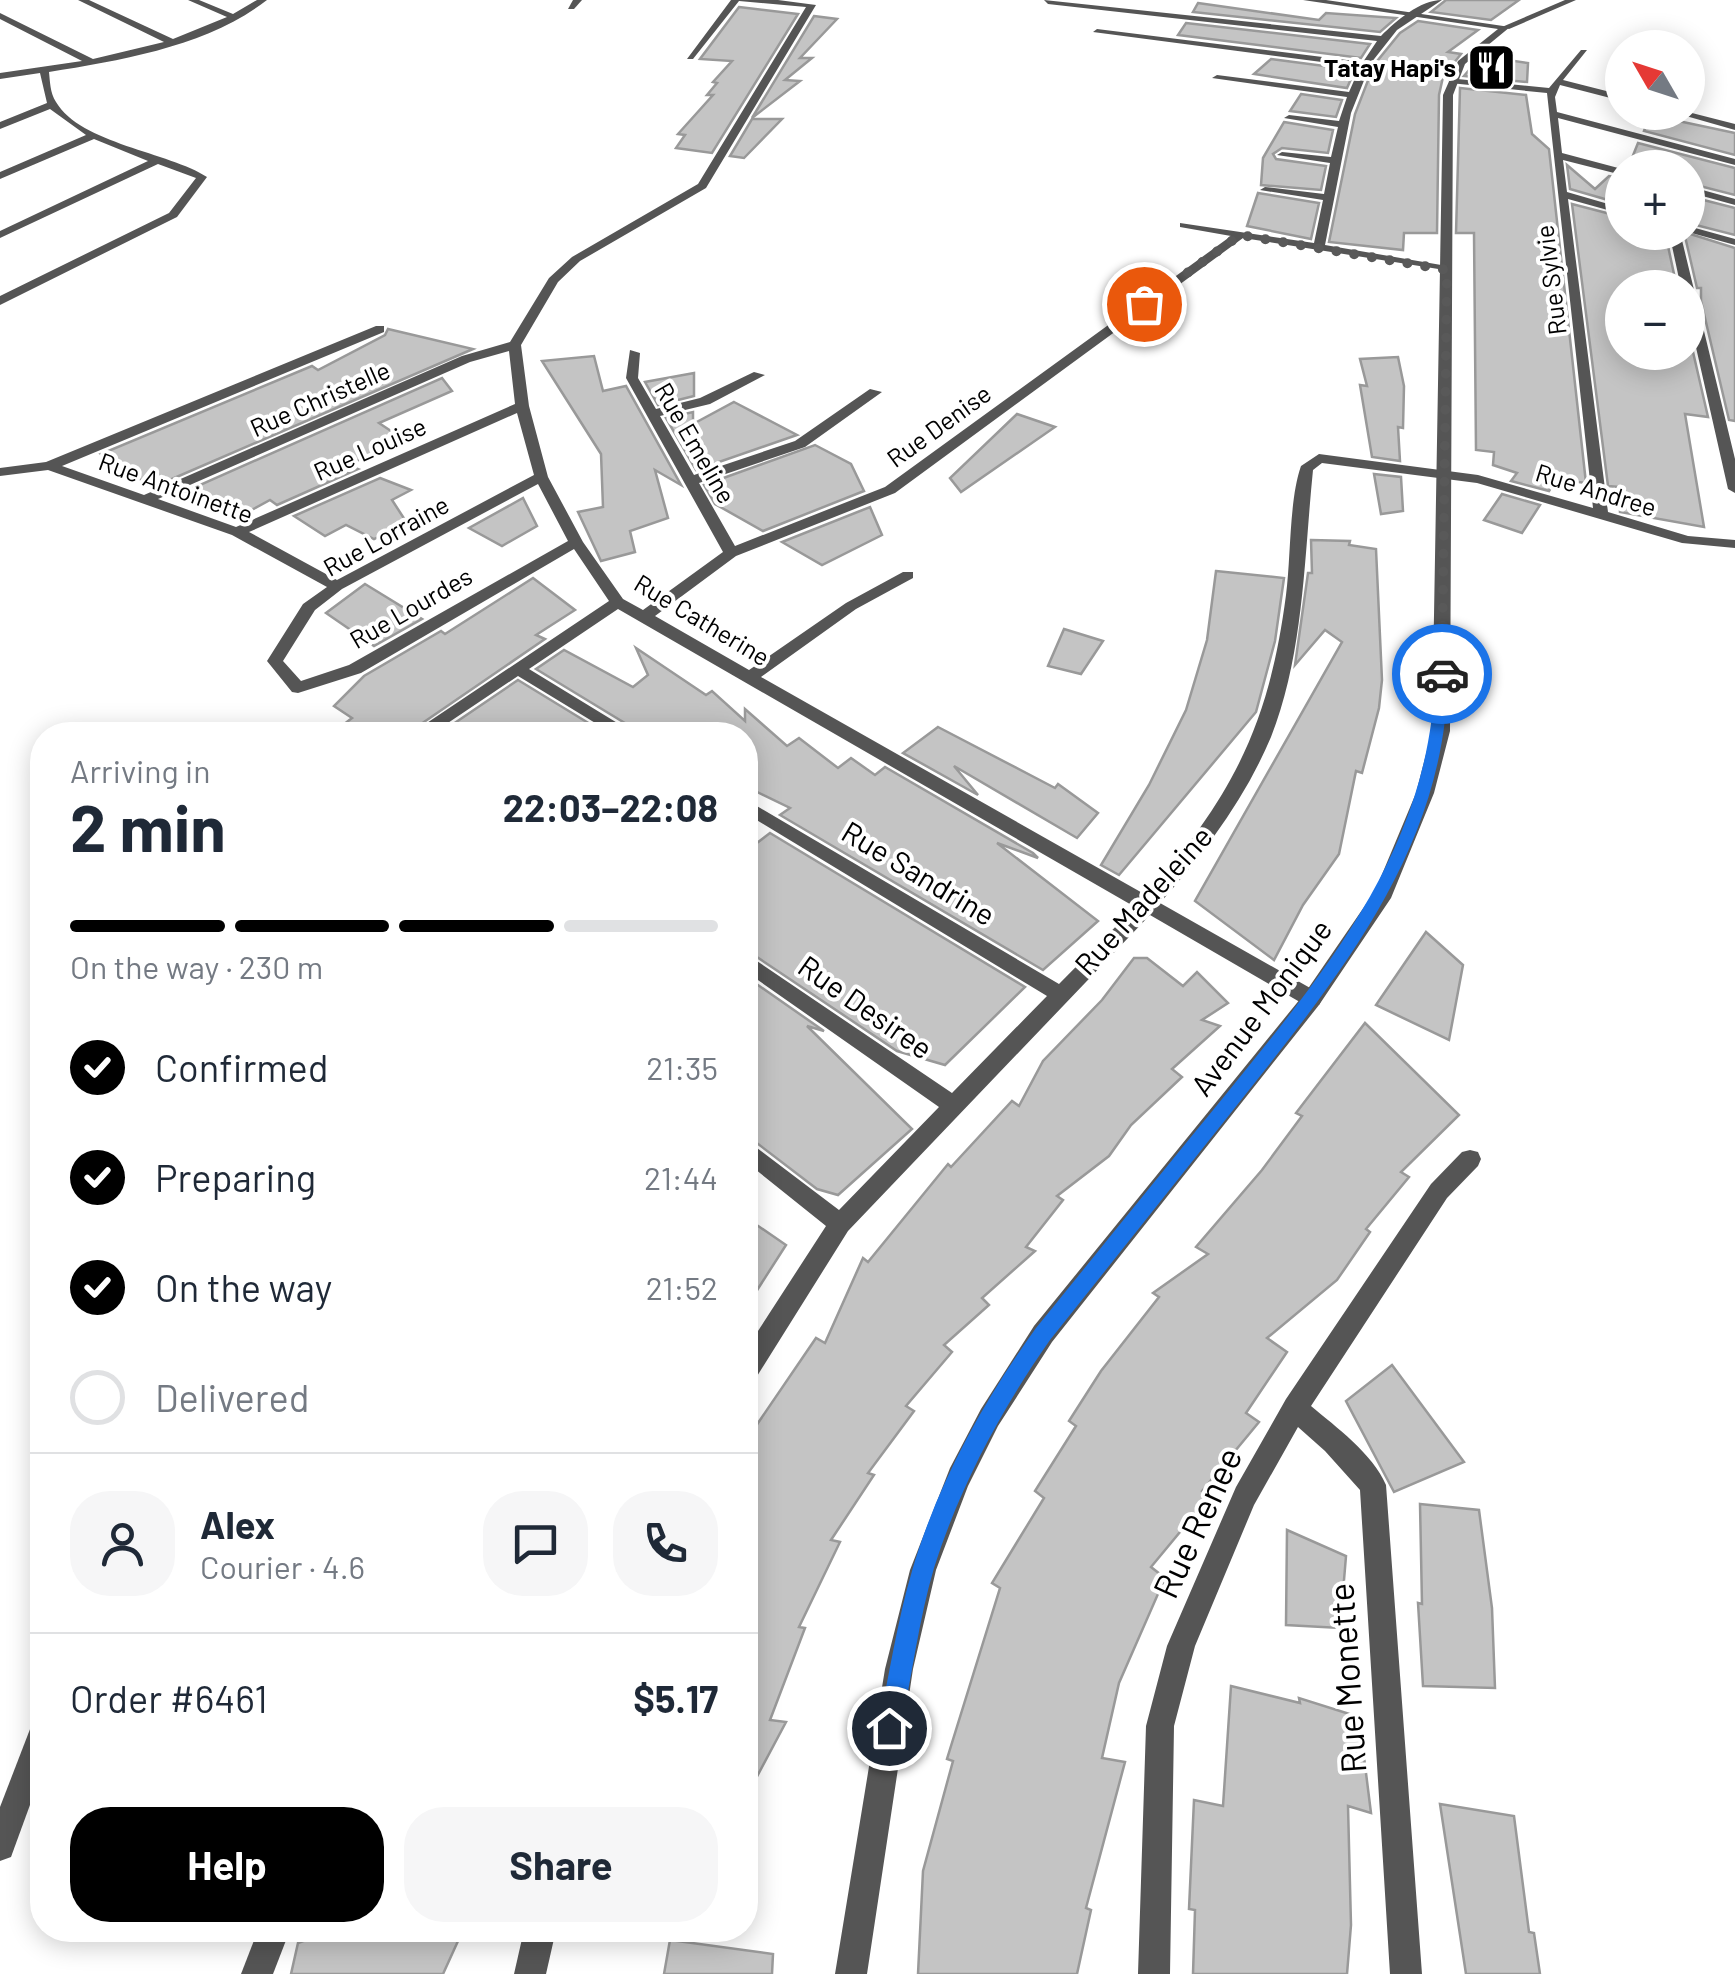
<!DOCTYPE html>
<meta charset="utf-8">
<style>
body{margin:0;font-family:Barlow,sans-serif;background:#f6f6f7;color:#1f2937;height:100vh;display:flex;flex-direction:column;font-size:38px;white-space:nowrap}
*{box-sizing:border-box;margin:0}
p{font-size:32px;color:#747a83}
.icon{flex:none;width:55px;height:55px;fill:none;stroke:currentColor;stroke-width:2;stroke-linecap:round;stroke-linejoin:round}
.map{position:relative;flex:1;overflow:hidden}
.details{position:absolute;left:30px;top:722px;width:728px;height:1220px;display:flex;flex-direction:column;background:#fff;border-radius:40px;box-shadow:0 5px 25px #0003}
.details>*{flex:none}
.needle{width:65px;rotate:309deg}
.buttons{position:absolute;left:1605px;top:30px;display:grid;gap:20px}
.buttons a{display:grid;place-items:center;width:100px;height:100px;border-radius:50%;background:#fff;box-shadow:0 5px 25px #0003;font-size:50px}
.pin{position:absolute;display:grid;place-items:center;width:85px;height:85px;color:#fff;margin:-42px;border:5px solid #fff;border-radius:50%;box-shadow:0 2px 10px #0007}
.courier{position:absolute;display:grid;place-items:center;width:100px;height:100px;margin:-50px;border:8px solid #1a73e8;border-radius:50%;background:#fff;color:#222;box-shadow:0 2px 12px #0007}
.summary em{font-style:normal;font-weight:700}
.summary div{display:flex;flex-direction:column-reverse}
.summary{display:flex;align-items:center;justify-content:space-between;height:170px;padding:0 40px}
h1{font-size:65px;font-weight:700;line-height:75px}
.bar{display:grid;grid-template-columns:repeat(4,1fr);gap:15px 10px;align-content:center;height:120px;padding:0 40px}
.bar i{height:12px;border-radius:8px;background:#e0e1e3}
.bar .current{background:#000}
.bar p{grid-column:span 4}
.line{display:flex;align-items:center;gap:25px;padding:0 40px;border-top:2px solid #e0e1e3}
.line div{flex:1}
.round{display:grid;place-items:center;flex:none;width:105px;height:105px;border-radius:40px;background:#f6f6f7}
ol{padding:0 40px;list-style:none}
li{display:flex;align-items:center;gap:30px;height:110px}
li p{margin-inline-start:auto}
li .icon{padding:10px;border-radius:50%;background:#000;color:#fff;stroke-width:4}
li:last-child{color:#747a83}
li i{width:55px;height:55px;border:5px solid #e0e1e3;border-radius:50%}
.action{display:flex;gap:20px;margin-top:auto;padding:20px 40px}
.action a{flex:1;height:115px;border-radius:40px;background:#000;color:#fff;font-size:40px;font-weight:700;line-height:115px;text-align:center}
.action a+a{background:#f6f6f7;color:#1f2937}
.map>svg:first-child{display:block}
.building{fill:#c4c4c4;stroke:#999;stroke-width:2.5}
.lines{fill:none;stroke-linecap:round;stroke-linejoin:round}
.minor{fill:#555;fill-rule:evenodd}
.tertiary{fill:#555;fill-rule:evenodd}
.route{fill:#1a73e8}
.done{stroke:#595959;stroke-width:10;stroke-dasharray:0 18}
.labels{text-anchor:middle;stroke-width:8;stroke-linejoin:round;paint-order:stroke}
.far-poi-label{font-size:25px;font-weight:bold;fill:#000;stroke:#fff;text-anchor:end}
.far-street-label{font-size:25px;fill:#000;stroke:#fff}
.street-label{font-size:30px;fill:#000;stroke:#fff}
.near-street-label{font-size:35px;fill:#000;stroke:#fff}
</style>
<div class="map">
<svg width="1735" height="1974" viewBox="0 0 1735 1974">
<rect width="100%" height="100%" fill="#fff"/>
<!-- building -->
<g class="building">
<path d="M 1446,0 L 1519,0 L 1491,20 L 1431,12 Z"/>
<path d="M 1198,3 L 1319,20 L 1326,13 L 1396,18 L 1380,32 L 1193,12 Z"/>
<path d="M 739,7 L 798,14 L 712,153 L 676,148 L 685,135 L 678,134 L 713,95 L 707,95 L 717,83 L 713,82 L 732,61 L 700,59 Z"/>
<path d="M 814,16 L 837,19 L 800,58 L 812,58 L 785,80 L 800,81 L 752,118 Z"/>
<path d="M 1418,21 L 1478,30 L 1448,52 L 1461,54 L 1443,77 L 1439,95 L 1437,233 L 1404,233 L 1403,250 L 1329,242 L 1355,114 L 1374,65 L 1400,33 Z"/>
<path d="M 1186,23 L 1370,44 L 1361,58 L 1178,35 Z"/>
<path d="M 1481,56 L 1528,63 L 1527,82 L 1464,76 Z"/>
<path d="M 1271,59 L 1355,70 L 1347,88 L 1254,74 Z"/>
<path d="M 1460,88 L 1526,95 L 1532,134 L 1549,149 L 1586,483 L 1557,479 L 1549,491 L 1511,481 L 1517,473 L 1493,465 L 1494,452 L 1476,450 L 1474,233 L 1456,233 Z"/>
<path d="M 1301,94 L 1342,100 L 1336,117 L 1290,111 Z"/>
<path d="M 1650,115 L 1735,133 L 1735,155 L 1644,131 Z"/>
<path d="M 752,119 L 782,119 L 744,158 L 730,156 Z"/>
<path d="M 1284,122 L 1333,130 L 1328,153 L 1282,148 L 1273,154 L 1276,159 L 1326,166 L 1321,190 L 1261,185 L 1263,158 Z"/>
<path d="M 1638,143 L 1735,168 L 1735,195 L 1688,183 L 1688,168 L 1628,168 Z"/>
<path d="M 1567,165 L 1595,189 L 1609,176 L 1622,178 L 1622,204 L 1570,189 Z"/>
<path d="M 1258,193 L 1319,203 L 1311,239 L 1247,226 Z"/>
<path d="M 1688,196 L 1735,208 L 1735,235 L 1688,223 Z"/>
<path d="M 1572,204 L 1622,217 L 1622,232 L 1665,232 L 1677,288 L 1622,288 L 1622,352 L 1693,352 L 1708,417 L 1685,414 L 1704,527 L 1620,512 L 1619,487 L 1608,486 Z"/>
<path d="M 1684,232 L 1735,248 L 1735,421 L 1729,420 L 1701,301 L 1701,288 L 1697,288 Z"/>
<path d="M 388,329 L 473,349 L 165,482 L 154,476 L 143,481 L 101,454 L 312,366 L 318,370 L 385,335 Z"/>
<path d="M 594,356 L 603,391 L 626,386 L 681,485 L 655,470 L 668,518 L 630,531 L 635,552 L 601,561 L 578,512 L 603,507 L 601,454 L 542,361 Z"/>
<path d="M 1398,357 L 1404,386 L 1403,428 L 1398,427 L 1400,461 L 1372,457 L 1360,385 L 1367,386 L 1360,359 Z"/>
<path d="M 694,373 L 694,396 L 658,405 L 645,382 Z"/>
<path d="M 442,378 L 452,391 L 379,423 L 403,439 L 348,465 L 358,469 L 277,505 L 270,500 L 235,519 L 184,492 Z"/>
<path d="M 734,402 L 797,435 L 696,470 L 666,418 L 693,412 L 693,424 Z"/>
<path d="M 1017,414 L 1055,427 L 961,492 L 950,478 Z"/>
<path d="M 815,445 L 851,464 L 864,491 L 763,531 L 715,504 L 704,485 Z"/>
<path d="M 1374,474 L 1401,477 L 1403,511 L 1381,514 Z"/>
<path d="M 380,478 L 411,490 L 392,500 L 407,523 L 374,539 L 346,525 L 325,536 L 294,516 Z"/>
<path d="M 1502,494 L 1540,505 L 1522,533 L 1484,520 Z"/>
<path d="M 523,498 L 537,526 L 502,546 L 469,528 Z"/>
<path d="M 870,507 L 882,535 L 822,565 L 782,542 Z"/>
<path d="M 1311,540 L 1350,541 L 1349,545 L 1376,549 L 1382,680 L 1379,708 L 1362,773 L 1356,771 L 1339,854 L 1303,905 L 1274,960 L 1195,901 L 1342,642 L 1325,630 L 1295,665 L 1308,573 L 1312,573 Z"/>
<path d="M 1216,571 L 1284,578 L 1275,641 L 1256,712 L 1119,875 L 1101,865 L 1149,785 L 1186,710 L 1207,640 Z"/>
<path d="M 533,578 L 575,610 L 536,635 L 545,639 L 405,735 L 330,735 L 352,718 L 334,706 L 364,676 L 441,631 L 445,634 Z"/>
<path d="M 365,584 L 422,619 L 374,646 L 326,613 Z"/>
<path d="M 1064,629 L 1103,641 L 1081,674 L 1048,666 Z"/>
<path d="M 636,648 L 706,695 L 712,691 L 745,721 L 745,709 L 787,746 L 799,738 L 838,768 L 851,758 L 875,775 L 885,767 L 1033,853 L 1038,858 L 997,843 L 1098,921 L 1043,970 L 780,815 L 790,808 L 745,786 L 745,735 L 655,735 L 644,727 L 638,731 L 536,669 L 564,650 L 633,687 L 648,675 Z"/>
<path d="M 518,680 L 608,735 L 437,735 Z"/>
<path d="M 938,727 L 1055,788 L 1058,784 L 1098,813 L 1077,838 L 954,766 L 978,795 L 903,753 Z"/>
<path d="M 770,833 L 1025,987 L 945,1065 L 897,1051 L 745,949 L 745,852 Z"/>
<path d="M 1426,932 L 1463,965 L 1449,1040 L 1376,1005 Z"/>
<path d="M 1134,958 L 1147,958 L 1183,986 L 1197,972 L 1228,1003 L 1202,1020 L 1220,1026 L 1172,1069 L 1182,1077 L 1131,1125 L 1109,1156 L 1057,1196 L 1063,1200 L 1026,1247 L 1035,1251 L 982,1298 L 989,1305 L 944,1345 L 952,1352 L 906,1406 L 914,1411 L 868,1473 L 874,1475 L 831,1540 L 840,1542 L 799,1627 L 805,1628 L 770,1720 L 786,1722 L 745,1799 L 745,1442 L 816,1338 L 825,1343 L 863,1258 L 868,1262 L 948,1164 L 951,1167 L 1012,1101 L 1019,1106 L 1043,1061 L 1102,1000 Z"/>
<path d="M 745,976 L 824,1031 L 807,1026 L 912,1129 L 838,1195 L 817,1189 L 745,1134 Z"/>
<path d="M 1365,1023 L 1459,1115 L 1401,1172 L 1409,1177 L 1366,1229 L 1370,1232 L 1337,1280 L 1267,1338 L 1287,1352 L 1246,1413 L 1259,1422 L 1202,1491 L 1209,1497 L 1151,1567 L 1165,1578 L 1119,1683 L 1102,1758 L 1125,1762 L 1086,1908 L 1091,1910 L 1077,1974 L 918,1974 L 923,1871 L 953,1761 L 947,1759 L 1000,1588 L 992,1583 L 1044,1498 L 1035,1491 L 1076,1426 L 1069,1421 L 1101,1371 L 1159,1297 L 1153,1293 L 1208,1254 L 1196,1247 L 1262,1170 L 1302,1116 L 1296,1113 Z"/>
<path d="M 745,1217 L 786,1245 L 745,1309 Z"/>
<path d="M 1392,1365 L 1464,1462 L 1394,1492 L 1346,1401 Z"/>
<path d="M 1420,1504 L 1479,1510 L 1492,1608 L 1495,1688 L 1423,1686 L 1418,1603 L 1422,1604 Z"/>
<path d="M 1287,1530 L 1346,1556 L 1340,1628 L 1286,1625 Z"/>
<path d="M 1231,1686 L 1300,1703 L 1299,1698 L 1359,1717 L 1371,1813 L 1348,1806 L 1351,1925 L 1347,1974 L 1193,1974 L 1195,1910 L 1189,1909 L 1194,1800 L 1223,1806 Z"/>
<path d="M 1440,1804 L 1514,1816 L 1529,1932 L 1534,1933 L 1540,1974 L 1466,1974 Z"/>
<path d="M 332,1930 L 463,1930 L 443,1974 L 291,1974 L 298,1943 Z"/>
<path d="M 670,1940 L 773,1954 L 772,1974 L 664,1974 Z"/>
</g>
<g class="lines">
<!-- minor -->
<g class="minor">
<path d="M 78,0 L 89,0 L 173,39 L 227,17 L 188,0 L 199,0 L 233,14 L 257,0 L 267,0 C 208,46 123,60 49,72 C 50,81 50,93 56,102 C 81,144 169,152 207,177 L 177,217 L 0,305 L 0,296 L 169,213 L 196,178 L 158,164 L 0,238 L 0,231 L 148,161 L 94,139 L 0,179 L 0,172 L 86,135 L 50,109 L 0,129 L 0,122 L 47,103 L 40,73 L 0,79 L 0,73 L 82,61 L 0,19 L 0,13 L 93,59 L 164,42 Z"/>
<path d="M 573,0 L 582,0 L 574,9 L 568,9 Z"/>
<path d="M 731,0 L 778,0 L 816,5 L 706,188 L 580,261 L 558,282 L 521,345 L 529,406 L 548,477 L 583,542 L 623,599 L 643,610 L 723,552 L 626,378 L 630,350 L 640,353 L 638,378 L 656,409 L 700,398 L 754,372 L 765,375 L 710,404 L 660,416 L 694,475 L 795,441 L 870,389 L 882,392 L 805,447 L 699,483 L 735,546 L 885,487 L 1231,236 L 1180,227 L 1180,223 L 1314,243 L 1323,200 L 1260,190 L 1265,187 L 1324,194 L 1330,163 L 1277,155 L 1282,152 L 1331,157 L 1338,127 L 1284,118 L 1289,115 L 1339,121 L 1347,97 L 1212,78 L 1217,75 L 1349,92 L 1360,67 L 1093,32 L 1097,29 L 1363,62 L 1377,41 L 1048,4 L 1044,0 L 1381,36 C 1396,21 1420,0 1442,0 L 1397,30 L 1371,63 L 1351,113 L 1325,245 L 1447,266 L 1451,267 L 1451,271 L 1243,238 L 895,493 L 736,556 L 655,616 L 749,670 L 846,603 L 903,572 L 913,572 L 913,578 L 856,609 L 761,677 L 1146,895 C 1232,797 1269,726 1286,595 C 1291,558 1289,500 1301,466 L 1319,454 L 1478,475 L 1593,508 L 1547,93 L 1450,83 L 1447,78 L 1549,88 L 1581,50 L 1587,50 L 1563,80 L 1622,95 L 1622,101 L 1560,85 L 1555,97 L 1557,112 L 1735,159 L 1735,165 L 1558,118 L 1562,153 L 1622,169 L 1622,175 L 1563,160 L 1567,192 L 1622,208 L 1622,214 L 1568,199 L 1608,512 L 1688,536 L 1735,540 L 1735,548 L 1682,543 L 1477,483 L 1322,463 L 1313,470 C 1304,558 1304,653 1271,737 C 1245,799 1204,853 1160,903 L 1319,993 L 1322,999 L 1319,1005 L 1305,1005 L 1150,915 L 848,1231 L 754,1381 L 745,1385 L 745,1351 L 826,1226 L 745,1161 L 745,1139 L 839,1210 L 939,1107 L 745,971 L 745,953 L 952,1093 L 1047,996 L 745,813 L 745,799 L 1059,984 L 1135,907 L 618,609 L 529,669 L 637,735 L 615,735 L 518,676 L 430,735 L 409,735 L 609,601 L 574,549 L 361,673 L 298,693 L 292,692 L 267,661 L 303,604 L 327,587 L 232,535 L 48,470 L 0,476 L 0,468 L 46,462 L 376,326 L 384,326 L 384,332 L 62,466 L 144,495 L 462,356 L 510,342 L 549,278 L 572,257 L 698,184 L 806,7 L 739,1 L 693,59 L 687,59 ZM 509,351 L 515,404 L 236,527 L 158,499 L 470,362 ZM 517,413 L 534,475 L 337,580 L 249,532 ZM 538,484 L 568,541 L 349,665 L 301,681 L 283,661 L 315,610 L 342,589 Z"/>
<path d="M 1565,0 L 1576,0 L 1509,29 L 1502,27 Z"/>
<path d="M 1672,112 L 1688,112 L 1735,124 L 1735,130 Z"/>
<path d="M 1688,186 L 1735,199 L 1735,205 L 1688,192 Z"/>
<path d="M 1688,226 L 1735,239 L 1735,245 L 1688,232 Z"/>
<path d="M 1669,232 L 1680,232 L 1735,459 L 1735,493 L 1728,489 L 1688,312 L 1688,288 L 1681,288 Z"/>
<path d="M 1470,1150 L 1478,1152 L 1481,1159 L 1478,1166 L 1447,1198 L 1311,1406 C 1336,1427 1373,1454 1386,1485 L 1422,1974 L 1390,1974 L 1360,1490 L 1325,1451 L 1298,1427 L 1254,1505 L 1195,1646 L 1174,1726 L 1170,1974 L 1138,1974 L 1146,1726 L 1167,1646 L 1236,1487 L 1286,1399 L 1431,1184 L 1462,1152 Z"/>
<path d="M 42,1720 L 42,1772 L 11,1857 L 0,1861 L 0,1807 L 32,1724 Z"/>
<path d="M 258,1930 L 290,1930 L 273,1974 L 241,1974 Z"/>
<path d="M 524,1930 L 556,1930 L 546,1974 L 514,1974 Z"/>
</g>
<!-- tertiary -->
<path class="tertiary" d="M 1303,0 L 1326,0 L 1510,27 L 1465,64 L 1453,95 L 1450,731 L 1434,793 L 1391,898 L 1319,1005 L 1052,1342 L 998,1426 L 968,1486 L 936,1570 L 913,1669 L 867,1974 L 835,1974 L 885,1669 L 910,1570 L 950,1468 L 981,1409 L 1034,1326 L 1305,993 L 1375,891 L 1416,793 L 1432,731 L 1443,95 L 1458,61 L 1498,29 Z"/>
</g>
<!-- route -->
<path class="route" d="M 1442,670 L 1448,674 C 1446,852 1335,981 1230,1114 C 1170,1189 1110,1265 1050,1340 C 1001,1410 960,1486 934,1568 C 919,1619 912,1675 901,1728 L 889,1739 L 881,1736 L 878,1728 C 889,1676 897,1622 912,1571 C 937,1484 984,1400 1036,1328 C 1097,1253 1157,1178 1218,1104 C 1323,974 1431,850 1435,674 Z"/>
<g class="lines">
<!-- done -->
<path class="done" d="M 1144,304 L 1240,235 L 1447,270 L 1442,674"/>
</g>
<!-- icons -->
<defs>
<symbol id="restaurant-square" viewBox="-11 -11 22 22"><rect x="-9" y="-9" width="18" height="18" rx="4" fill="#000" stroke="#fff"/><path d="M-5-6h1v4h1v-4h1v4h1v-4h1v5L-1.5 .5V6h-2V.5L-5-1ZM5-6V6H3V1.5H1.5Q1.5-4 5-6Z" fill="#fff"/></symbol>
</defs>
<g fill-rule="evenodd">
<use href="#restaurant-square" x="1464" y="40" width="55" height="55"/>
</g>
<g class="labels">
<!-- far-poi labels -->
<g class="far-poi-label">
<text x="1456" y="77">Tatay Hapi's</text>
</g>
<!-- far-street labels -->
<g class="far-street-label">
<text transform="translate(1551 280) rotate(-97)" y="9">Rue Sylvie</text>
<text transform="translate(320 399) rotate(-24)" y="9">Rue Christelle</text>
<text transform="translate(939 426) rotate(-36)" y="9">Rue Denise</text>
<text transform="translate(695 443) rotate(60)" y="9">Rue Emeline</text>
<text transform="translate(370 449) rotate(-24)" y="9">Rue Louise</text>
<text transform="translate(176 488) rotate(20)" y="9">Rue Antoinette</text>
<text transform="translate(1596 490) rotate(17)" y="9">Rue Andree</text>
<text transform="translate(386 536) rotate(-29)" y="9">Rue Lorraine</text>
<text transform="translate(411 608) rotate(-30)" y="9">Rue Lourdes</text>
<text transform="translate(702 620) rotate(31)" y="9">Rue Catherine</text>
</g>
<!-- street labels -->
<g class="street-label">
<text transform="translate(918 874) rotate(31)" y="10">Rue Sandrine</text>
<text transform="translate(1144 901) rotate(-48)" y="10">Rue Madeleine</text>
<text transform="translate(865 1008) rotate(35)" y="10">Rue Desiree</text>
<text transform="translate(1262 1008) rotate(-53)" y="10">Avenue Monique</text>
</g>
<!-- near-street labels -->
<g class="near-street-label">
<text transform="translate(1198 1523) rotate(-65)" y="12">Rue Renee</text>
<text transform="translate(1348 1678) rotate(-94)" y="12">Rue Monette</text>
</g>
</g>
</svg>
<div class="buttons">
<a><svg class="needle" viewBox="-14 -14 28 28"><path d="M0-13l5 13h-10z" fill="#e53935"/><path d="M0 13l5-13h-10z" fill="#747a83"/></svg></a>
<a>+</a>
<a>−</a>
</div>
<div class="pin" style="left:1144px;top:304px;background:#ea580c"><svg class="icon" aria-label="bag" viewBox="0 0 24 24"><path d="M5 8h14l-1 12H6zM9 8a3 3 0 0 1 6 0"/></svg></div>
<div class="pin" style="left:889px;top:1728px;background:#1f2937"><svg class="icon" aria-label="home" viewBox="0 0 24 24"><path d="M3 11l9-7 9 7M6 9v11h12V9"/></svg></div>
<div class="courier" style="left:1442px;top:674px"><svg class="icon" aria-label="car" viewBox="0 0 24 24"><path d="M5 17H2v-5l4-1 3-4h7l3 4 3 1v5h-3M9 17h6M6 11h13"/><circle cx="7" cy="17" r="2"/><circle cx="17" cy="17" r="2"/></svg></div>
<section class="details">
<div class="summary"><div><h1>2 min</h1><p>Arriving in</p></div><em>22:03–22:08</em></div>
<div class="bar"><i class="current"></i><i class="current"></i><i class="current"></i><i></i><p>On the way · 230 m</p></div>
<ol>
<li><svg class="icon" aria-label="check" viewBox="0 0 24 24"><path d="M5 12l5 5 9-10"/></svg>Confirmed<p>21:35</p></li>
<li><svg class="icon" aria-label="check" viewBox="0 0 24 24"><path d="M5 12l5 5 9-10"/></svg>Preparing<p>21:44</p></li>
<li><svg class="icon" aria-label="check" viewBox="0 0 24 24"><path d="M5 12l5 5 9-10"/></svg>On the way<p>21:52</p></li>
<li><i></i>Delivered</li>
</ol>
<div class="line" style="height:180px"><a class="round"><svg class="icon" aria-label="person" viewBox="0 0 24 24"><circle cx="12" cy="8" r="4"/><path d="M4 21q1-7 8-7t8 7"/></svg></a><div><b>Alex</b><p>Courier · 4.6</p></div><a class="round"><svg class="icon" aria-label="chat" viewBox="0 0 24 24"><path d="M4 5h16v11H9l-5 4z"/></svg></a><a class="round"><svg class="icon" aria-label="phone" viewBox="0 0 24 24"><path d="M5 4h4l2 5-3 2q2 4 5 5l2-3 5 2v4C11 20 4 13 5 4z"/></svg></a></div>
<div class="line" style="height:130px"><div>Order #6461</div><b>$5.17</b></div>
<div class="action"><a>Help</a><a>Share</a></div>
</section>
</div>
